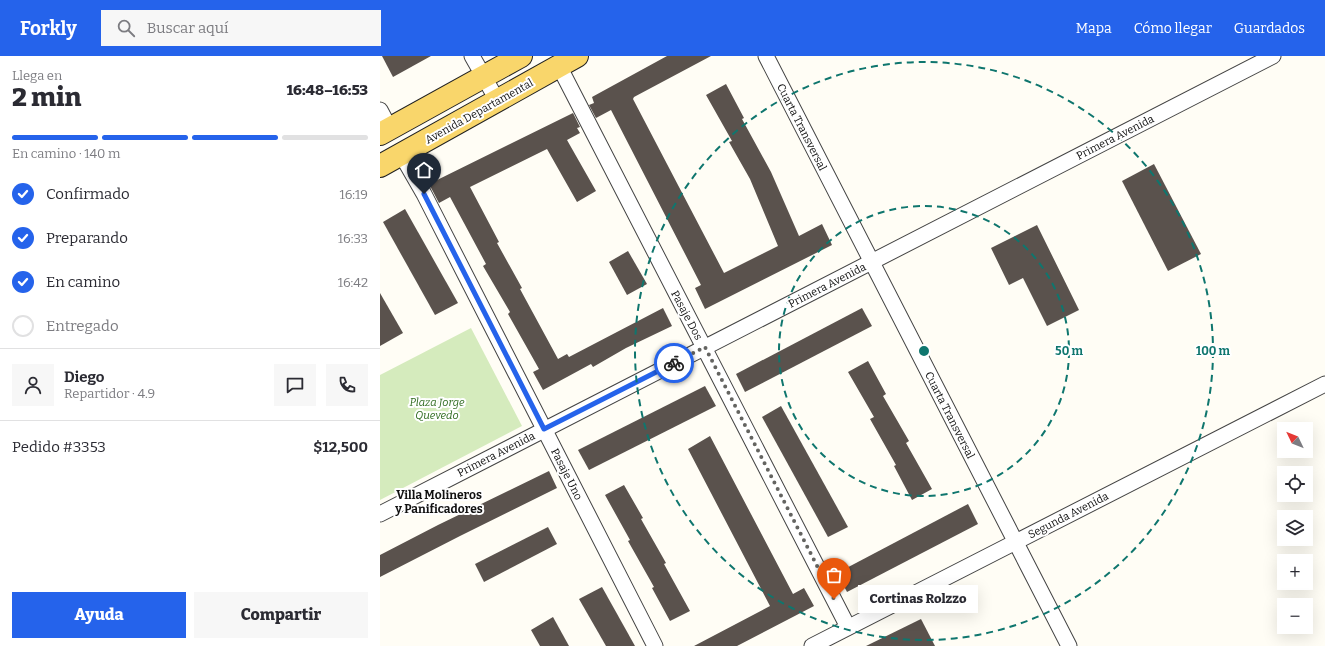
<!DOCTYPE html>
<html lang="es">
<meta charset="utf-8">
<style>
body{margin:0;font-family:Bitter,serif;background:#f7f7f7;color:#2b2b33;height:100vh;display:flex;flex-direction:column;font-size:15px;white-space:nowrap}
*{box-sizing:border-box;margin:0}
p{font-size:13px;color:#7c7c81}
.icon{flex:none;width:22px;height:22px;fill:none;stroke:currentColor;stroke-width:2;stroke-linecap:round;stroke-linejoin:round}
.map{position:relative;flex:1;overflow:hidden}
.sheet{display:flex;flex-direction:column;background:#fff;width:380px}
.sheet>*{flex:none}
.needle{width:26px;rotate:313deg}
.buttons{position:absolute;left:897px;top:366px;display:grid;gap:8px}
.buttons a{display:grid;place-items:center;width:36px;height:36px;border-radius:0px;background:#fff;box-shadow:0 4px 16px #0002;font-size:20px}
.pin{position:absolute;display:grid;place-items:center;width:34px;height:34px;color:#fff;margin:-41px -17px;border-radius:50% 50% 50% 0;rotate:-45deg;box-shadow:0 0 4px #0007}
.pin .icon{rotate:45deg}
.courier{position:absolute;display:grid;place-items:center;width:40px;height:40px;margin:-20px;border:3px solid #2563eb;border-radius:50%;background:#fff;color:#222;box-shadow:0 1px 5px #0007}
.bubble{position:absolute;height:28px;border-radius:0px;background:#fff;box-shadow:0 4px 16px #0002;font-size:13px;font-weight:800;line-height:28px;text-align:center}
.head em{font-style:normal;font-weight:800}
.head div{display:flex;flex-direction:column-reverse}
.head{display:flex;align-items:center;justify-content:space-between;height:68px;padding:0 12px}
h1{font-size:26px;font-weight:800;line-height:30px}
.bar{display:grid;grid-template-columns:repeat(4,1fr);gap:6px 4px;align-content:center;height:48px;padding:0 12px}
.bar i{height:5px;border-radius:3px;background:#e1e1e2}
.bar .on{background:#2563eb}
.bar p{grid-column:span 4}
.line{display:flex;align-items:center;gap:10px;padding:0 12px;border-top:1px solid #e1e1e2}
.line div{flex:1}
.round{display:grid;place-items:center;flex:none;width:42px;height:42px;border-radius:0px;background:#f7f7f7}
ol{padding:0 12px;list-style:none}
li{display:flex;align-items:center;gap:12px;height:44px}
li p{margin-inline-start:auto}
li .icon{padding:4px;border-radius:50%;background:#2563eb;color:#fff;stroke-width:4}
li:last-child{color:#7c7c81}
li i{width:22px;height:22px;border:2px solid #e1e1e2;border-radius:50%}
.action{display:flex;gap:8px;margin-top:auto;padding:8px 12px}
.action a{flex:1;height:46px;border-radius:0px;background:#2563eb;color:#fff;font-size:16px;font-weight:800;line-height:46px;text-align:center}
.action a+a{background:#f7f7f7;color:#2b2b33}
header{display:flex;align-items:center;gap:24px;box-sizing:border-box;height:56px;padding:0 20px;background:#2563eb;color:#fff}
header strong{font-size:19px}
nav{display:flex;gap:22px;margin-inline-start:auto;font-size:14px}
.search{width:280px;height:36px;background:#f7f7f7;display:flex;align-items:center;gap:10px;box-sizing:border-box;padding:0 14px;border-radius:0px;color:#7c7c81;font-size:15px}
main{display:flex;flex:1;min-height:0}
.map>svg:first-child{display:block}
.green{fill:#d5ebbd}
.building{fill:#5a524d}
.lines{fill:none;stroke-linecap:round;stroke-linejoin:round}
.street-casing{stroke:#444;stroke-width:17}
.primary-casing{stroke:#222;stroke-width:24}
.street{stroke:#fff;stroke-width:15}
.primary{stroke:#f9d66b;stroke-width:22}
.done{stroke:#646461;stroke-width:4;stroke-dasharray:0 7.2}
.route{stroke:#2563eb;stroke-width:5}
.ring{fill:none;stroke:#0f766e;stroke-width:2;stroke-dasharray:7 5}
.labels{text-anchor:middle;stroke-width:4;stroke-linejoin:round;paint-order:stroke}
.street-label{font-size:11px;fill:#111;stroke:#fff}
.park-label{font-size:11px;font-style:italic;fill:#2f6b1f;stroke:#fff}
.neighbourhood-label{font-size:12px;font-weight:bold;fill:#111;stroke:#fff}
.centre{fill:#0f766e;stroke:#fff;stroke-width:2}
.ring-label{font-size:12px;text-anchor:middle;font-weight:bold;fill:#0f766e;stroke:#fff;stroke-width:4;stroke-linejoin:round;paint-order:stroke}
</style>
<header>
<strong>Forkly</strong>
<div class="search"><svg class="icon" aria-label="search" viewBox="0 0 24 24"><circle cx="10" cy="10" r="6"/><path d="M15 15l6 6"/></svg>Buscar aquí</div>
<nav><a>Mapa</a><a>Cómo llegar</a><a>Guardados</a></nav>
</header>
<main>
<section class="sheet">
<div class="head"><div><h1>2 min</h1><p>Llega en</p></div><em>16:48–16:53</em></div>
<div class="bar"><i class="on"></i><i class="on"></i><i class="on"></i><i></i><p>En camino · 140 m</p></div>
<ol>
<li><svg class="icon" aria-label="check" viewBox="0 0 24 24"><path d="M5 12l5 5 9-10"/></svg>Confirmado<p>16:19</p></li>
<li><svg class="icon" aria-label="check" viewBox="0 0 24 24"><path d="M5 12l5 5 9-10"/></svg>Preparando<p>16:33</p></li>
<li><svg class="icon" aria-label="check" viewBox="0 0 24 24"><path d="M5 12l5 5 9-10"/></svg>En camino<p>16:42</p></li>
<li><i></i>Entregado</li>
</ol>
<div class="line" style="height:72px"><a class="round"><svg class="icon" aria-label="person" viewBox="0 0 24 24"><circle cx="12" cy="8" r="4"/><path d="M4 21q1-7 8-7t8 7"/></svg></a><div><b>Diego</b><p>Repartidor · 4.9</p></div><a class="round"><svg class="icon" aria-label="chat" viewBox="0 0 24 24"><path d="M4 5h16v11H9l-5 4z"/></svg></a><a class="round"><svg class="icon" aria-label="phone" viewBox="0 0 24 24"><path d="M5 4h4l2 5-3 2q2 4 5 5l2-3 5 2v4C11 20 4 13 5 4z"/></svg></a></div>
<div class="line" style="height:52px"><div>Pedido #3353</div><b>$12,500</b></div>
<div class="action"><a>Ayuda</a><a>Compartir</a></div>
</section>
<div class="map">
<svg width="945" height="590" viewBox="0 0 945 590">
<rect width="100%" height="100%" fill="#fffdf5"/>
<!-- green -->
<path class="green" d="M 91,272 L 142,370 L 0,444 L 0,319 Z"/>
<!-- building -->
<g class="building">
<path d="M 2,0 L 51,0 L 13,21 Z"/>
<path d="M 287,0 L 331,0 L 254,41 L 253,43 L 344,217 L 398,190 L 370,123 L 349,86 L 352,85 L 326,39 L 346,28 L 364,62 L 362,63 L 391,116 L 419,180 L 442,168 L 452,189 L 325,253 L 315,232 L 321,229 L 231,54 L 216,62 L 209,49 L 214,47 L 212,41 Z"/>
<path d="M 193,57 L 200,71 L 197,72 L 200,77 L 187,84 L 216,135 L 197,146 L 167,93 L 90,131 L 119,186 L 117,187 L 142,232 L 140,233 L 178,303 L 187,298 L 189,301 L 283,252 L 292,270 L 246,292 L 213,311 L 211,308 L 163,334 L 153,316 L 159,313 L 128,258 L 130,256 L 103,210 L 106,208 L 70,141 L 59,147 L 49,128 Z"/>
<path d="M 774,108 L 821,198 L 788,215 L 742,125 Z"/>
<path d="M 25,153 L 78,247 L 55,259 L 3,166 Z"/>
<path d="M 657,169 L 699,254 L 667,270 L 643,222 L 629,229 L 611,192 Z"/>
<path d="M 248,195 L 267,228 L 247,239 L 229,206 Z"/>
<path d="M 0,237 L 23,277 L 0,290 Z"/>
<path d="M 482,252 L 492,270 L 365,336 L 356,318 Z"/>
<path d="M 488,305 L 506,338 L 503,340 L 529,385 L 526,387 L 552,433 L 532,444 L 514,410 L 516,409 L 490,363 L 494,361 L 468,316 Z"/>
<path d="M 325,330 L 336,350 L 209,414 L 198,394 Z"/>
<path d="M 401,350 L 468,471 L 448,481 L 382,361 Z"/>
<path d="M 330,380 L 413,538 L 424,532 L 434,550 L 357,590 L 314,590 L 390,550 L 308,393 Z"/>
<path d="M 169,415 L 177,432 L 80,480 L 0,521 L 0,499 L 58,469 Z"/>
<path d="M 244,429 L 263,462 L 261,463 L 286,507 L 284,508 L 310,555 L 290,565 L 272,532 L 274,531 L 248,485 L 250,484 L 225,439 Z"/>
<path d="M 588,448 L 598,468 L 467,536 L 457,517 Z"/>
<path d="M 168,471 L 177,488 L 104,526 L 95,508 Z"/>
<path d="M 222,531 L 255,590 L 226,590 L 199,543 Z"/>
<path d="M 173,561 L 189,590 L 160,590 L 151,574 Z"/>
<path d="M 541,563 L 555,590 L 486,590 Z"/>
</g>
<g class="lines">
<defs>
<g id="street">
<path d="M 92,0 L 117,44"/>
<path d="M 386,0 L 689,590"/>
<path d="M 179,10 L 468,571"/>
<path d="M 0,54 L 10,73"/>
<path d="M 21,98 L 44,138 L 275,590"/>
<path d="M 0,458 L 893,0"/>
<path d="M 432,590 L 945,328"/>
</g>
<g id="primary">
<path d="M 0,78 L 141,0"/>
<path d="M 0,110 L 197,0"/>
</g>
</defs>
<!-- street casing -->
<use href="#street" class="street-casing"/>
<!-- primary casing -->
<use href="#primary" class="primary-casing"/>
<!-- street -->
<use href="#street" class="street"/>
<!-- primary -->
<use href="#primary" class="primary"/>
</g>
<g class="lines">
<!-- done -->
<path class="done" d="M 294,307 L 325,291 L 454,543"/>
<!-- route -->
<path class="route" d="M 44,138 L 164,373 L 294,307"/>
</g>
<!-- distance rings -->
<g class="ring">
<circle cx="544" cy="295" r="145"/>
<circle cx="544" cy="295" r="289"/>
</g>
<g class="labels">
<!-- street labels -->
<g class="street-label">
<text transform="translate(99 55) rotate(-29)" y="4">Avenida Departamental</text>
<text transform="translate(422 71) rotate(63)" y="4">Cuarta Transversal</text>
<text transform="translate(735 81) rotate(-27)" y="4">Primera Avenida</text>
<text transform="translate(447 229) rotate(-27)" y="4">Primera Avenida</text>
<text transform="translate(307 259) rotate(62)" y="4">Pasaje Dos</text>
<text transform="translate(570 359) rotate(63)" y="4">Cuarta Transversal</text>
<text transform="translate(116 398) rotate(-27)" y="4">Primera Avenida</text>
<text transform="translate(187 418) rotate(63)" y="4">Pasaje Uno</text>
<text transform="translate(688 459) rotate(-27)" y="4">Segunda Avenida</text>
</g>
<!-- park labels -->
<g class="park-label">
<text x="57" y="350">Plaza Jorge<tspan x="57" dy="13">Quevedo</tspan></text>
</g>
<!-- neighbourhood labels -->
<g class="neighbourhood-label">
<text x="59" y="443">Villa Molineros<tspan x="59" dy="14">y Panificadores</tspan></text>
</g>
</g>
<circle cx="544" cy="295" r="6" class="centre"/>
<g class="ring-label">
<text x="689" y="299">50 m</text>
<text x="833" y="299">100 m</text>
</g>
</svg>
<div class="buttons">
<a><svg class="needle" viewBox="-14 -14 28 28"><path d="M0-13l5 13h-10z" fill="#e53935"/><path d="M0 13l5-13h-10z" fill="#7c7c81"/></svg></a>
<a><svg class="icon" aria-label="locate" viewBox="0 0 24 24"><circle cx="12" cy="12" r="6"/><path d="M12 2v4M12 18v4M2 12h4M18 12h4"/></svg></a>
<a><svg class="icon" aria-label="layers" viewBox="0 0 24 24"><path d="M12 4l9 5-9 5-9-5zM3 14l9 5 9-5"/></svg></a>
<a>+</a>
<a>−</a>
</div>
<div class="pin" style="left:454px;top:543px;background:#ea580c"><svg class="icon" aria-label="bag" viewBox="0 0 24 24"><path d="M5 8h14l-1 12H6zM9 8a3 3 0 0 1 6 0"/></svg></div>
<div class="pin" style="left:44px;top:138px;background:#1f2937"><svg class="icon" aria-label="home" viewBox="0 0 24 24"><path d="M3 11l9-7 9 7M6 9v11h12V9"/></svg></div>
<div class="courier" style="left:294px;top:307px"><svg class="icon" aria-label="bike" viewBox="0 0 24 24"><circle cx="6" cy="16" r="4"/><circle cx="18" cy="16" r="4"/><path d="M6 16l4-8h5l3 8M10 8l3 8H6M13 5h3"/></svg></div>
<div class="bubble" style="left:478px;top:529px;width:120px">Cortinas Rolzzo</div>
</div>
</main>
